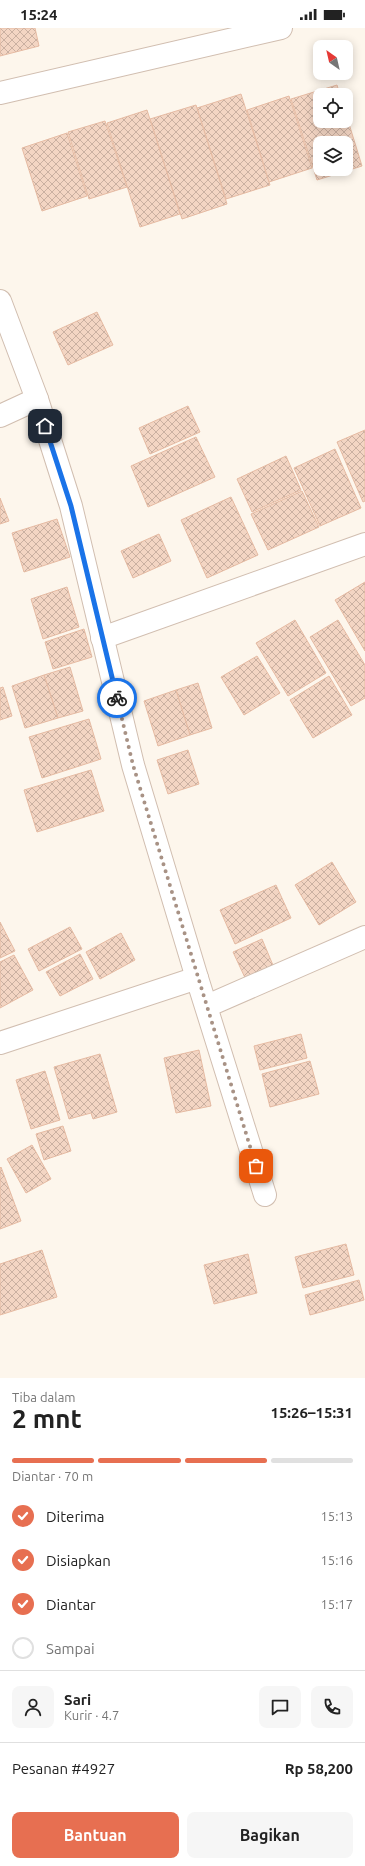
<!DOCTYPE html>
<html lang="id">
<meta charset="utf-8">
<style>
body{margin:0;font-family:Ubuntu,sans-serif;background:#f6f6f6;color:#222;height:100vh;display:flex;flex-direction:column;font-size:15px;white-space:nowrap}
*{box-sizing:border-box;margin:0}
p{font-size:13px;color:#767676}
.icon{flex:none;width:22px;height:22px;fill:none;stroke:currentColor;stroke-width:2;stroke-linecap:round;stroke-linejoin:round}
.map{position:relative;height:1350px;overflow:hidden}
.panel{display:flex;flex-direction:column;background:#fff;flex:1}
.panel>*{flex:none}
.needle{width:26px;rotate:326deg}
.fabs{position:absolute;left:313px;top:12px;display:grid;gap:8px}
.fabs a{display:grid;place-items:center;width:40px;height:40px;border-radius:8px;background:#fff;box-shadow:0 2px 10px #0003;font-size:20px}
.pin{position:absolute;display:grid;place-items:center;width:34px;height:34px;color:#fff;margin:-17px;border-radius:8px;box-shadow:0 2px 6px #0006}
.courier{position:absolute;display:grid;place-items:center;width:40px;height:40px;margin:-20px;border:3px solid #1a73e8;border-radius:50%;background:#fff;color:#222;box-shadow:0 1px 5px #0007}
.headline em{font-style:normal;font-weight:600}
.headline div{display:flex;flex-direction:column-reverse}
.headline{display:flex;align-items:center;justify-content:space-between;height:68px;padding:0 12px}
h1{font-size:26px;font-weight:600;line-height:30px}
.bar{display:grid;grid-template-columns:repeat(4,1fr);gap:6px 4px;align-content:center;height:48px;padding:0 12px}
.bar i{height:5px;border-radius:3px;background:#e0e0e0}
.bar .selected{background:#e76f51}
.bar p{grid-column:span 4}
.line{display:flex;align-items:center;gap:10px;padding:0 12px;border-top:1px solid #e0e0e0}
.line div{flex:1}
.round{display:grid;place-items:center;flex:none;width:42px;height:42px;border-radius:8px;background:#f6f6f6}
ol{padding:0 12px;list-style:none}
li{display:flex;align-items:center;gap:12px;height:44px}
li p{margin-inline-start:auto}
li .icon{padding:4px;border-radius:50%;background:#e76f51;color:#fff;stroke-width:4}
li:last-child{color:#767676}
li i{width:22px;height:22px;border:2px solid #e0e0e0;border-radius:50%}
.cta{display:flex;gap:8px;margin-top:auto;padding:8px 12px}
.cta a{flex:1;height:46px;border-radius:8px;background:#e76f51;color:#fff;font-size:16px;font-weight:600;line-height:46px;text-align:center}
.cta a+a{background:#f6f6f6;color:#222}
.status{display:flex;justify-content:space-between;align-items:center;height:28px;padding:0 20px;background:#fff;direction:ltr}
.status svg{height:11px;fill:currentColor}
.map>svg:first-child{display:block}
.building{fill:url(#building-cross-hatch);stroke:#e6bba3;fill-rule:evenodd}
.lines{fill:none;stroke-linecap:round;stroke-linejoin:round}
.minor-casing{stroke:#d1beb0;stroke-width:24}
.minor{stroke:#fff;stroke-width:22}
.done{stroke:#a89285;stroke-width:4;stroke-dasharray:0 7.2}
.route{stroke:#1a73e8;stroke-width:5}
</style>
<div class="status"><b>15:24</b><svg viewBox="0 0 49 12"><path d="M0 12V9h3v3zM5 12V6h3v6zM10 12V3h3v9zM15 12V0h3v12zM26 1h20v11H26zM47 4h2v5h-2z"/></svg></div>
<div class="map">
<svg width="365" height="1350" viewBox="0 0 365 1350">
<defs>
<pattern id="building-cross-hatch" width="8" height="8" patternUnits="userSpaceOnUse"><rect width="8" height="8" fill="#f3d5c3"/><path d="M0 0l8 8M0 8l8-8" fill="none" stroke="#cab0a1"/></pattern>
</defs>
<rect width="100%" height="100%" fill="#fdf6ec"/>
<!-- building -->
<g class="building">
<path d="M 0,0 L 35,0 L 39,18 L 0,28 Z"/>
<path d="M 337,57 L 340,67 L 320,67 L 320,93 L 346,93 L 346,86 L 362,138 L 317,152 L 291,71 ZM 320,115 L 346,115 L 346,141 L 320,141 Z"/>
<path d="M 241,66 L 270,157 L 226,171 L 197,80 Z"/>
<path d="M 289,68 L 312,140 L 269,154 L 247,82 Z"/>
<path d="M 196,77 L 227,176 L 182,191 L 150,91 Z"/>
<path d="M 147,82 L 180,186 L 140,199 L 107,95 Z"/>
<path d="M 105,93 L 127,159 L 89,171 L 68,104 Z"/>
<path d="M 67,105 L 87,168 L 42,183 L 22,120 Z"/>
<path d="M 97,284 L 113,317 L 68,337 L 53,304 Z"/>
<path d="M 188,378 L 200,404 L 150,426 L 139,400 Z"/>
<path d="M 365,402 L 365,473 L 363,474 L 337,414 Z"/>
<path d="M 196,409 L 215,449 L 148,479 L 131,438 Z"/>
<path d="M 335,421 L 361,480 L 320,498 L 294,440 Z"/>
<path d="M 286,428 L 301,462 L 252,484 L 237,451 Z"/>
<path d="M 302,463 L 319,499 L 268,522 L 251,486 Z"/>
<path d="M 231,469 L 258,527 L 207,550 L 181,492 Z"/>
<path d="M 0,470 L 9,493 L 0,496 Z"/>
<path d="M 57,491 L 70,529 L 24,544 L 12,505 Z"/>
<path d="M 159,506 L 171,533 L 133,550 L 121,523 Z"/>
<path d="M 365,554 L 365,623 L 335,572 Z"/>
<path d="M 67,559 L 79,599 L 43,611 L 31,571 Z"/>
<path d="M 295,592 L 326,645 L 288,668 L 256,615 Z"/>
<path d="M 338,592 L 365,637 L 365,670 L 351,678 L 310,609 Z"/>
<path d="M 84,601 L 92,629 L 53,641 L 45,614 Z"/>
<path d="M 257,628 L 280,665 L 244,687 L 221,649 Z"/>
<path d="M 70,639 L 83,683 L 58,690 L 44,647 Z"/>
<path d="M 44,647 L 58,690 L 25,700 L 12,658 Z"/>
<path d="M 329,648 L 352,687 L 313,710 L 290,672 Z"/>
<path d="M 198,655 L 212,700 L 190,707 L 176,662 Z"/>
<path d="M 3,659 L 12,688 L 0,692 L 0,660 Z"/>
<path d="M 176,662 L 190,707 L 158,718 L 144,673 Z"/>
<path d="M 89,691 L 101,731 L 42,750 L 29,709 Z"/>
<path d="M 188,722 L 199,756 L 168,766 L 157,732 Z"/>
<path d="M 91,742 L 104,783 L 37,804 L 24,762 Z"/>
<path d="M 332,834 L 356,874 L 319,897 L 295,857 Z"/>
<path d="M 276,857 L 291,890 L 235,916 L 220,882 Z"/>
<path d="M 0,894 L 15,923 L 0,930 Z"/>
<path d="M 70,899 L 82,921 L 39,943 L 28,921 Z"/>
<path d="M 121,905 L 135,932 L 100,951 L 86,924 Z"/>
<path d="M 262,911 L 275,942 L 247,954 L 233,924 Z"/>
<path d="M 80,926 L 93,951 L 60,968 L 46,944 Z"/>
<path d="M 14,927 L 33,962 L 0,980 L 0,934 Z"/>
<path d="M 301,1006 L 307,1030 L 260,1042 L 254,1018 Z"/>
<path d="M 199,1022 L 211,1078 L 176,1085 L 164,1030 Z"/>
<path d="M 100,1026 L 117,1084 L 93,1091 L 91,1085 L 69,1091 L 54,1039 Z"/>
<path d="M 310,1033 L 319,1066 L 270,1079 L 262,1046 Z"/>
<path d="M 45,1043 L 60,1092 L 31,1101 L 16,1052 Z"/>
<path d="M 63,1098 L 71,1123 L 44,1132 L 36,1106 Z"/>
<path d="M 32,1117 L 51,1151 L 26,1165 L 7,1131 Z"/>
<path d="M 1,1139 L 21,1193 L 0,1201 L 0,1140 Z"/>
<path d="M 346,1216 L 354,1247 L 303,1260 L 295,1229 Z"/>
<path d="M 42,1222 L 57,1269 L 0,1287 L 0,1236 Z"/>
<path d="M 248,1226 L 257,1265 L 214,1276 L 204,1237 Z"/>
<path d="M 359,1252 L 364,1272 L 310,1287 L 305,1267 Z"/>
</g>
<g class="lines">
<defs>
<g id="minor">
<path d="M 0,65 L 281,0"/>
<path d="M 0,273 L 37,371 L 71,478 L 133,737 L 197,950 L 265,1167"/>
<path d="M 0,388 L 37,371"/>
<path d="M 102,610 L 365,516"/>
<path d="M 207,978 L 365,909"/>
<path d="M 0,1015 L 197,950"/>
</g>
</defs>
<!-- minor casing -->
<use href="#minor" class="minor-casing"/>
<!-- minor -->
<use href="#minor" class="minor"/>
</g>
<g class="lines">
<!-- done -->
<path class="done" d="M 117,670 L 133,737 L 256,1138"/>
<!-- route -->
<path class="route" d="M 45,398 L 71,478 L 117,670"/>
</g>
</svg>
<div class="fabs">
<a><svg class="needle" viewBox="-14 -14 28 28"><path d="M0-13l5 13h-10z" fill="#e53935"/><path d="M0 13l5-13h-10z" fill="#767676"/></svg></a>
<a><svg class="icon" aria-label="locate" viewBox="0 0 24 24"><circle cx="12" cy="12" r="6"/><path d="M12 2v4M12 18v4M2 12h4M18 12h4"/></svg></a>
<a><svg class="icon" aria-label="layers" viewBox="0 0 24 24"><path d="M12 4l9 5-9 5-9-5zM3 14l9 5 9-5"/></svg></a>
</div>
<div class="pin" style="left:256px;top:1138px;background:#ea580c"><svg class="icon" aria-label="bag" viewBox="0 0 24 24"><path d="M5 8h14l-1 12H6zM9 8a3 3 0 0 1 6 0"/></svg></div>
<div class="pin" style="left:45px;top:398px;background:#1f2937"><svg class="icon" aria-label="home" viewBox="0 0 24 24"><path d="M3 11l9-7 9 7M6 9v11h12V9"/></svg></div>
<div class="courier" style="left:117px;top:670px"><svg class="icon" aria-label="bike" viewBox="0 0 24 24"><circle cx="6" cy="16" r="4"/><circle cx="18" cy="16" r="4"/><path d="M6 16l4-8h5l3 8M10 8l3 8H6M13 5h3"/></svg></div>
</div>
<section class="panel">
<div class="headline"><div><h1>2 mnt</h1><p>Tiba dalam</p></div><em>15:26–15:31</em></div>
<div class="bar"><i class="selected"></i><i class="selected"></i><i class="selected"></i><i></i><p>Diantar · 70 m</p></div>
<ol>
<li><svg class="icon" aria-label="check" viewBox="0 0 24 24"><path d="M5 12l5 5 9-10"/></svg>Diterima<p>15:13</p></li>
<li><svg class="icon" aria-label="check" viewBox="0 0 24 24"><path d="M5 12l5 5 9-10"/></svg>Disiapkan<p>15:16</p></li>
<li><svg class="icon" aria-label="check" viewBox="0 0 24 24"><path d="M5 12l5 5 9-10"/></svg>Diantar<p>15:17</p></li>
<li><i></i>Sampai</li>
</ol>
<div class="line" style="height:72px"><a class="round"><svg class="icon" aria-label="person" viewBox="0 0 24 24"><circle cx="12" cy="8" r="4"/><path d="M4 21q1-7 8-7t8 7"/></svg></a><div><b>Sari</b><p>Kurir · 4.7</p></div><a class="round"><svg class="icon" aria-label="chat" viewBox="0 0 24 24"><path d="M4 5h16v11H9l-5 4z"/></svg></a><a class="round"><svg class="icon" aria-label="phone" viewBox="0 0 24 24"><path d="M5 4h4l2 5-3 2q2 4 5 5l2-3 5 2v4C11 20 4 13 5 4z"/></svg></a></div>
<div class="line" style="height:52px"><div>Pesanan #4927</div><b>Rp 58,200</b></div>
<div class="cta"><a>Bantuan</a><a>Bagikan</a></div>
</section>
